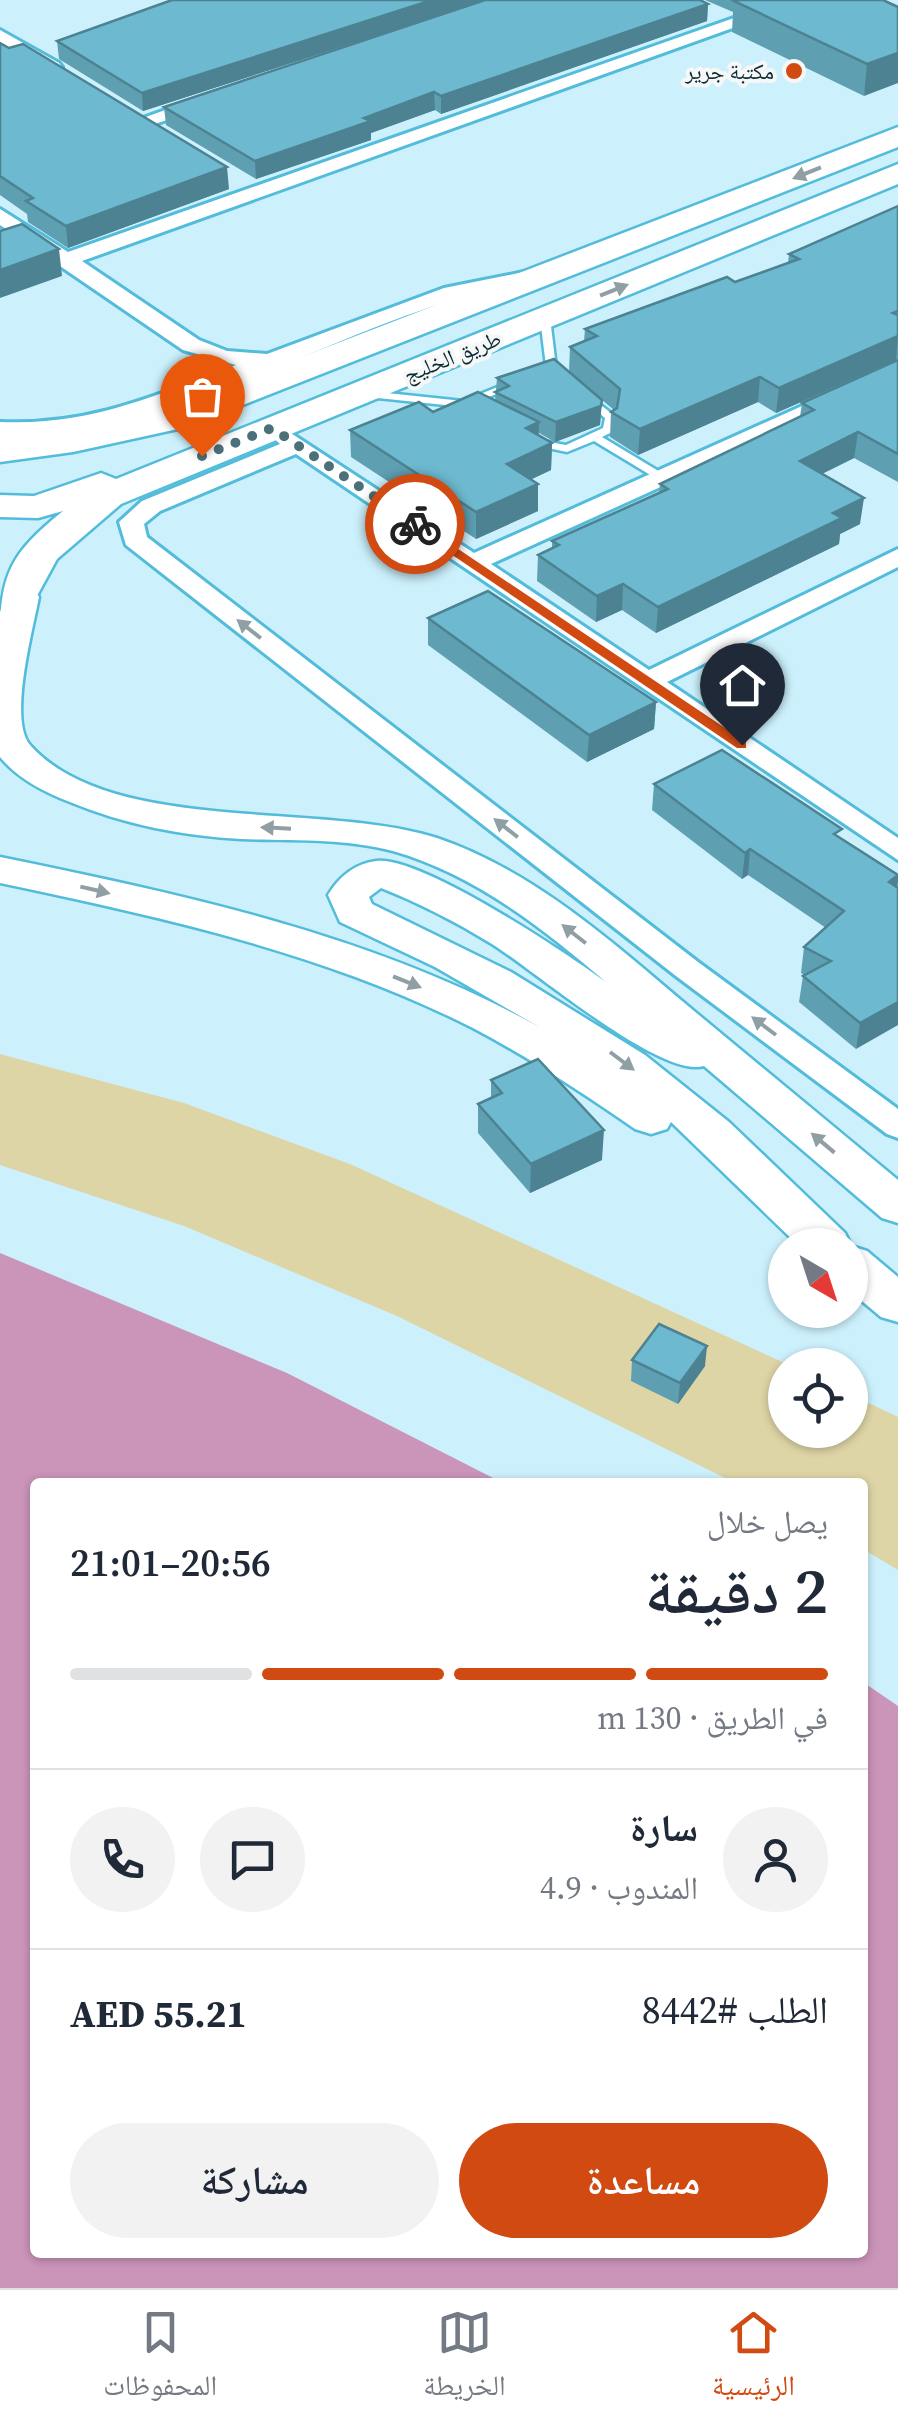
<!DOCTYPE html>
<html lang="ar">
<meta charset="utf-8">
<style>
body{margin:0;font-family:"Source Serif 4","Noto Naskh Arabic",serif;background:#f2f2f3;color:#1f2937;direction:rtl;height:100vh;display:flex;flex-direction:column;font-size:38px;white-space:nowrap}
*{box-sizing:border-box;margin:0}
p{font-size:32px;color:#747a83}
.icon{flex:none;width:55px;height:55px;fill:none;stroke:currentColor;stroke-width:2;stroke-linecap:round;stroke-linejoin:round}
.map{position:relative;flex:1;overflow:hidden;direction:ltr}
.drawer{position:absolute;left:30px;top:1478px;width:838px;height:780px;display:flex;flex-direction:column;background:#fff;border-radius:10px;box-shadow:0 2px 8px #0004;direction:rtl}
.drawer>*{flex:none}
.needle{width:65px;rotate:141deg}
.fabs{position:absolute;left:768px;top:1228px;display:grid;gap:20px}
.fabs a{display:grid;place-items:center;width:100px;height:100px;border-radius:50%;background:#fff;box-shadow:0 2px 8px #0004;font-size:50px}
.pin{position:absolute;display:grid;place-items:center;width:85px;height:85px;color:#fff;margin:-102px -42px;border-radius:50% 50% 50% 0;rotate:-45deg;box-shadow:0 0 10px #0007}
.pin .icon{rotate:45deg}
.courier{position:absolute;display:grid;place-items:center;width:100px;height:100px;margin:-50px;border:8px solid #d04a11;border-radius:50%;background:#fff;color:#222;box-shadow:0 2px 12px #0007}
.headline em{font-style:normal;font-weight:600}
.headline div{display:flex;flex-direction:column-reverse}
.headline{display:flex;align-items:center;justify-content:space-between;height:170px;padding:0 40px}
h1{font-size:65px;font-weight:600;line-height:75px}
.bar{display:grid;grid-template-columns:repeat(4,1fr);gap:15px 10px;align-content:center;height:120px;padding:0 40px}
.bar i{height:12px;border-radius:8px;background:#e0e1e3}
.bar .active{background:#d04a11}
.bar p{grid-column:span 4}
.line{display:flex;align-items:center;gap:25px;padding:0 40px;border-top:2px solid #e0e1e3}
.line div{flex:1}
.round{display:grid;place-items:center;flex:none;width:105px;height:105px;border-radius:52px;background:#f2f2f3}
.button{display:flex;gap:20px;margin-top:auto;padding:20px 40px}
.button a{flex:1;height:115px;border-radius:60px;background:#d04a11;color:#fff;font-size:40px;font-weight:600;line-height:115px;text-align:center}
.button a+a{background:#f2f2f3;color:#1f2937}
.tabs{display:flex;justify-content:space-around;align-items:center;height:140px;border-top:2px solid #e0e1e3;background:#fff;font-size:28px;color:#747a83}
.tabs a{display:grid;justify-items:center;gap:5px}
.tabs .active{color:#d04a11}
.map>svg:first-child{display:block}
.green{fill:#ded5a6}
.water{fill:#cb94b9}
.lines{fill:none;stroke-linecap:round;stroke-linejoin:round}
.lane-casing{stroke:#52bcda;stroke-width:5}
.street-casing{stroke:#52bcda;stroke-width:6}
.secondary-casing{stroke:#52bcda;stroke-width:5}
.primary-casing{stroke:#52bcda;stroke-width:5}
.lane{fill:#fff;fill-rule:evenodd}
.street{fill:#fff;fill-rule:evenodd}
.secondary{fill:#fff;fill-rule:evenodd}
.primary{fill:#fff;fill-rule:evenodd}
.wall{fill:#5e9fb2}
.shaded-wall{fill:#4c8291}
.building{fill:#6db9cf;stroke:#4c8291;stroke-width:2.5}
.oneway{fill:#8f9fa3}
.route{fill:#d04a11}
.done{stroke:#4c707a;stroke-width:10;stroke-dasharray:0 18}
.poi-dot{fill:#d04a11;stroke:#f7f7f7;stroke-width:4}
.labels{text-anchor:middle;stroke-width:8;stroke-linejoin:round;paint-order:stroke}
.far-poi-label{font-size:22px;fill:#072a33;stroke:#f7f7f7;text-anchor:end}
.far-street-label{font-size:22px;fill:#072a33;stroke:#f7f7f7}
</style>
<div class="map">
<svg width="898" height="2288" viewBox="0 0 898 2288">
<rect width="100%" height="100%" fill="#ccf1fd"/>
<!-- green -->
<path class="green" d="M 0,1054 L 184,1103 L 350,1164 L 789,1365 L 785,1365 L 785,1430 L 850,1430 L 850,1394 L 898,1417 L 898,1570 L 863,1549 L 862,1482 L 733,1482 L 397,1316 L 184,1226 L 0,1165 Z"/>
<!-- water -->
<path class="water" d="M 0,1253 L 287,1373 L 501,1482 L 35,1482 L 35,2252 L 862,2252 L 863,1682 L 898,1706 L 898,2288 L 0,2288 Z"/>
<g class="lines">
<defs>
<g id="lane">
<path d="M 545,315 L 550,318 L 556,367 L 541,375 L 536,372 L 546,366 L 540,318 Z"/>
<path d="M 515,380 L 520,383 L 519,385 L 464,407 L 368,397 L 363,394 L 368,391 L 463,401 Z"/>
<path d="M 587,394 L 616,417 L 612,432 L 602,437 L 665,475 L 665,479 L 657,479 L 594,441 L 567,452 L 529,444 L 528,442 L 533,439 L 566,445 L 603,428 L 605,418 L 583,399 L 583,395 Z"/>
</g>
<g id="street">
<path d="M 785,0 L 811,0 L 82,261 L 199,340 L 227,351 L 267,354 L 444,288 L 524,272 L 532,274 L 532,284 C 507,290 481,292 457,299 C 307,342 158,443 0,436 L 0,422 C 89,426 154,396 236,365 L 183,350 L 0,225 L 0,209 L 68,252 Z"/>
<path d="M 0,30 L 59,63 L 62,67 L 45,71 L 0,44 Z"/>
<path d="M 204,96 L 211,98 L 211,106 L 142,128 L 132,122 Z"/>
<path d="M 898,363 L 898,379 L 491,564 L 649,670 L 898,549 L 898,567 L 667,682 L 898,838 L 898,860 L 296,454 L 160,511 L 144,524 L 147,537 L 698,962 L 898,1109 L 898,1138 L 887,1134 L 676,976 L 126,545 L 119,522 L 142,501 L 280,444 L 268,433 L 280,426 L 474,553 Z"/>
</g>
<g id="secondary">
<path d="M 69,427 L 81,430 L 85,437 L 81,444 L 0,449 L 0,429 Z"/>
<path d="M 21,586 L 34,589 L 39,597 C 33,629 8,720 30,745 C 111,836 324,801 437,838 C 534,871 612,942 688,1006 C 758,1064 828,1122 898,1180 L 898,1223 L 882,1218 L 704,1066 C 661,1079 534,970 492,944 C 456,922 419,903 381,888 L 369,897 L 372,904 L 511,972 L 645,1055 L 729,1122 L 845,1233 L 851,1245 L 851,1246 L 867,1251 L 898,1277 L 898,1322 L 881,1317 L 850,1291 L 850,1245 L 798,1245 L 671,1122 L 667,1129 L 651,1134 L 635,1129 C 583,1093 530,1058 473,1028 C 325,953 162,917 0,883 L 0,857 C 185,895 374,935 541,1028 L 435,967 L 340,922 L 328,895 C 339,877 354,864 376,861 C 420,855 568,954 607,983 C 544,929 474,874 393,851 C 345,838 291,841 241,839 C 183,836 123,824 70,802 C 44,792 18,779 0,757 L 0,612 L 8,589 Z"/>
</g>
<g id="primary">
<path d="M 898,127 L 898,147 L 187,427 L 73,452 L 0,462 L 0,440 L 164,410 Z"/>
<path d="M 898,164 L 898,184 L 121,504 L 57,559 L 14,638 L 0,641 C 0,574 10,554 63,511 L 38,518 L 0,517 L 0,495 L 34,496 L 101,473 L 116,479 Z"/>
</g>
</defs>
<!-- lane casing -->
<use href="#lane" class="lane-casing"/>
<!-- street casing -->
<use href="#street" class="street-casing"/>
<!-- secondary casing -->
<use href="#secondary" class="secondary-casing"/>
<!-- primary casing -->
<use href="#primary" class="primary-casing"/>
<!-- lane -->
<use href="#lane" class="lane"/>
<!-- street -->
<use href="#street" class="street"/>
<!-- secondary -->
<use href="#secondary" class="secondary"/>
<!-- primary -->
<use href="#primary" class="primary"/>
</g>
<!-- wall -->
<g class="wall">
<path d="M 172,0 L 700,0 L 708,4 L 707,21 L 441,114 L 435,110 L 371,133 L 371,140 L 256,179 L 166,125 L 164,107 L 450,12 L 143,111 L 59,59 L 57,41 Z"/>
<path d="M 705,0 L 883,0 L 864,96 L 732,32 L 733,12 Z"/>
<path d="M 0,43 L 229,189 L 68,248 L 28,222 L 27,214 L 0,195 Z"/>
<path d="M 898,206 L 898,482 L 854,458 L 822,474 L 860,524 L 840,534 L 839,544 L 656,633 L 622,610 L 596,622 L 537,581 L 538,555 L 552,548 L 552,541 L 659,493 L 660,484 L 800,417 L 802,403 L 897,360 L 776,413 L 758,402 L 638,455 L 610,437 L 611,412 L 614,410 L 602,400 L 600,425 L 555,442 L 539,433 L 538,436 L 552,443 L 551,470 L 531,479 L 538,511 L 476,539 L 351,457 L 350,430 L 433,412 L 495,401 L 497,378 L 569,372 L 570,347 L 584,341 L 585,329 L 735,282 L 788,263 L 789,254 Z"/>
<path d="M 428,618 L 656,702 L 654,729 L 587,762 L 428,645 Z"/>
<path d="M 654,784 L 841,838 L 898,875 L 897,888 L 856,1049 L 799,1002 L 803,976 L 804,975 L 801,973 L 804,947 L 826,928 L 748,875 L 742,879 L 652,810 Z"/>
<path d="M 491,1080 L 602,1160 L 530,1193 L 478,1133 L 478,1104 L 491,1098 Z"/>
<path d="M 632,1360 L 705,1366 L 678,1404 L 631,1381 Z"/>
</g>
<!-- shaded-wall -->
<g class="shaded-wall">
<path d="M 432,0 L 486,0 L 143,111 L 142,93 Z"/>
<path d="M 708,4 L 707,21 L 441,114 L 441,96 Z"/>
<path d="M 898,53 L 898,83 L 864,96 L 867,64 Z"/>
<path d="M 434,92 L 435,110 L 371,133 L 371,140 L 256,179 L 255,161 L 364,118 Z"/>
<path d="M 227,167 L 229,189 L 68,248 L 66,226 Z"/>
<path d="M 59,249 L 62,276 L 0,298 L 0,270 Z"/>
<path d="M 898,336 L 896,360 L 776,413 L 779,388 Z"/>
<path d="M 760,377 L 758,402 L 638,455 L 640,429 Z"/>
<path d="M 602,400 L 600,425 L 555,442 L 556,422 Z"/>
<path d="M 539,422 L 538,449 L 526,428 Z"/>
<path d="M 858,432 L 854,458 L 797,486 L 800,461 Z"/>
<path d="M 552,443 L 551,470 L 507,491 L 507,464 Z"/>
<path d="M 538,484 L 538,511 L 476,539 L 476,512 Z"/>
<path d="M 864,498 L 860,524 L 840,534 L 839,544 L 656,633 L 658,607 L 833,513 Z"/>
<path d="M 623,584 L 622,610 L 596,622 L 597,596 Z"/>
<path d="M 656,702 L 654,729 L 587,762 L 589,735 Z"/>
<path d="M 750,849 L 748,875 L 742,879 L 745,853 Z"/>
<path d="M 898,876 L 898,882 L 895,902 L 889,882 Z"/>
<path d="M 898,1002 L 898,1025 L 856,1049 L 860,1023 Z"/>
<path d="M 604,1130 L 602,1160 L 530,1193 L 531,1164 Z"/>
<path d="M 707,1346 L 705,1366 L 678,1404 L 680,1383 Z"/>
</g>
<!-- building -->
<g class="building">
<path d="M 172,0 L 432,0 L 142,93 L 57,41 Z"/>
<path d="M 485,0 L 700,0 L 708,4 L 441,96 L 434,92 L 364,118 L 371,121 L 255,161 L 164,107 Z"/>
<path d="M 737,0 L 883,0 L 898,7 L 898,53 L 867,64 L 734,1 Z"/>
<path d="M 0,43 L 9,48 L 23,44 L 227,167 L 66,226 L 26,201 L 33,198 L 0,176 Z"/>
<path d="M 898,206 L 898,311 L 893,313 L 898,315 L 898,336 L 779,388 L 760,377 L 640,429 L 611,412 L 617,408 L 620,389 L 570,347 L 597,336 L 585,329 L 727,277 L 735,282 L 799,259 L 789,254 Z"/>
<path d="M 22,224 L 59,249 L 0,270 L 0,231 Z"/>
<path d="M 554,359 L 602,400 L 601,406 L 556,422 L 495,392 L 509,386 L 497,378 Z"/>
<path d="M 898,360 L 898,454 L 858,432 L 800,461 L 864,498 L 833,513 L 842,518 L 658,607 L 623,584 L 597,596 L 538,555 L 559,545 L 552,541 L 668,489 L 660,484 L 814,410 L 802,403 Z"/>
<path d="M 478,392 L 539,422 L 526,428 L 552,443 L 507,464 L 538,484 L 476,512 L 350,430 L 419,402 L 433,412 Z"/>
<path d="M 488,591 L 656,702 L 589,735 L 428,618 Z"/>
<path d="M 722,750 L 842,829 L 834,834 L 898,875 L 889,882 L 898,888 L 898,1002 L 860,1023 L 803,976 L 831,961 L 804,947 L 844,911 L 750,849 L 745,853 L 654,784 Z"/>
<path d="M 538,1059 L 604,1130 L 531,1164 L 478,1104 L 502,1093 L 491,1080 Z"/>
<path d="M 659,1324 L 707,1346 L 680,1383 L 632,1360 Z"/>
</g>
<!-- one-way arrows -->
<defs><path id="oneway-solid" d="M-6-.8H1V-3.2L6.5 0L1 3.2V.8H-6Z" transform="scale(2.5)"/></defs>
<g class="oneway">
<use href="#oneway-solid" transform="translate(807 173) rotate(158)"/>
<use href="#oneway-solid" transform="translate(614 290) rotate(-22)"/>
<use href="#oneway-solid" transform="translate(249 629) rotate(-142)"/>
<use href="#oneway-solid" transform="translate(276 828) rotate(-177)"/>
<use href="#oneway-solid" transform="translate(506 828) rotate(-142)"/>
<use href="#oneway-solid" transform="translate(95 890) rotate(13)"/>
<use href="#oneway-solid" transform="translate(574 934) rotate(-142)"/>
<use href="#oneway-solid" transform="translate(407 982) rotate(22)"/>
<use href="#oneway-solid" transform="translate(764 1026) rotate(-143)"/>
<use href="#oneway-solid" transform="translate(622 1061) rotate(37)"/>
<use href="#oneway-solid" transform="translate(823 1143) rotate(-140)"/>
</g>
<!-- route -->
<path class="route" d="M 415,520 L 746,742 L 746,748 L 737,748 L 411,527 Z"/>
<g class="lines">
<!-- done -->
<path class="done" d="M 202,456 L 272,428 L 415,524"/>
</g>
<!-- markers -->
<circle class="poi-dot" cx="794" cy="71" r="10"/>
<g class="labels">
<!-- far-poi labels -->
<g class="far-poi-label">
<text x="774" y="79">مكتبة جرير</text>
</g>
<!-- far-street labels -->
<g class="far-street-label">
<text transform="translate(452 356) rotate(-22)" y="8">طريق الخليج</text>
</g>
</g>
</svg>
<div class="fabs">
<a><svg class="needle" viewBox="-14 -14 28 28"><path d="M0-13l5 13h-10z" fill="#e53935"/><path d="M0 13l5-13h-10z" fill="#747a83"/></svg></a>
<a><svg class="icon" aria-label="locate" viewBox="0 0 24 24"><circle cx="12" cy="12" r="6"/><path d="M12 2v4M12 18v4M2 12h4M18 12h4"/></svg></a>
</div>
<div class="pin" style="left:202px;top:456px;background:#ea580c"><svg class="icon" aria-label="bag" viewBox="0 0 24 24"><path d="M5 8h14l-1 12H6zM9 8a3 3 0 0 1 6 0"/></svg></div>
<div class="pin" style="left:742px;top:745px;background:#1f2937"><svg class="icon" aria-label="home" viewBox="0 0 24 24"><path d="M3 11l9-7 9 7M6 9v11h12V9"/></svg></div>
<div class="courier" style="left:415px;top:524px"><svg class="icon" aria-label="bike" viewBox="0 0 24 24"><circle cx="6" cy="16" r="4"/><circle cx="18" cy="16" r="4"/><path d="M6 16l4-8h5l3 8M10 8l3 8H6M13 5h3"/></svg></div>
<section class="drawer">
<div class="headline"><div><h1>2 دقيقة</h1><p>يصل خلال</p></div><em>20:56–21:01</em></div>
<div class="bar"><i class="active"></i><i class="active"></i><i class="active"></i><i></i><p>في الطريق · 130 m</p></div>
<div class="line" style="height:180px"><a class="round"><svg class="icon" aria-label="person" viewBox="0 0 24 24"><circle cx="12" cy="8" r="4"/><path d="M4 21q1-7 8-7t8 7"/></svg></a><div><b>سارة</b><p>المندوب · 4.9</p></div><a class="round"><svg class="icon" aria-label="chat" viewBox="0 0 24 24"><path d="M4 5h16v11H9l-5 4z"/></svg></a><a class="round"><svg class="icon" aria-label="phone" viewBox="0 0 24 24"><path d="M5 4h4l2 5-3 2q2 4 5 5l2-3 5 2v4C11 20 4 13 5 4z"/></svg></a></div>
<div class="line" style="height:130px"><div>الطلب #8442</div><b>AED 55.21</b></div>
<div class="button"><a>مساعدة</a><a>مشاركة</a></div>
</section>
</div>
<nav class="tabs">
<a class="active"><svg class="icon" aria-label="home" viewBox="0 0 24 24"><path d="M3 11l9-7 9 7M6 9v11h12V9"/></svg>الرئيسية</a>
<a><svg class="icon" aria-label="map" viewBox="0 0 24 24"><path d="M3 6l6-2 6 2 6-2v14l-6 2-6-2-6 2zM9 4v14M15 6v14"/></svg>الخريطة</a>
<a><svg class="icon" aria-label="saved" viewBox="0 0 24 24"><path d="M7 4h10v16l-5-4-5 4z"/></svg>المحفوظات</a>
</nav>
